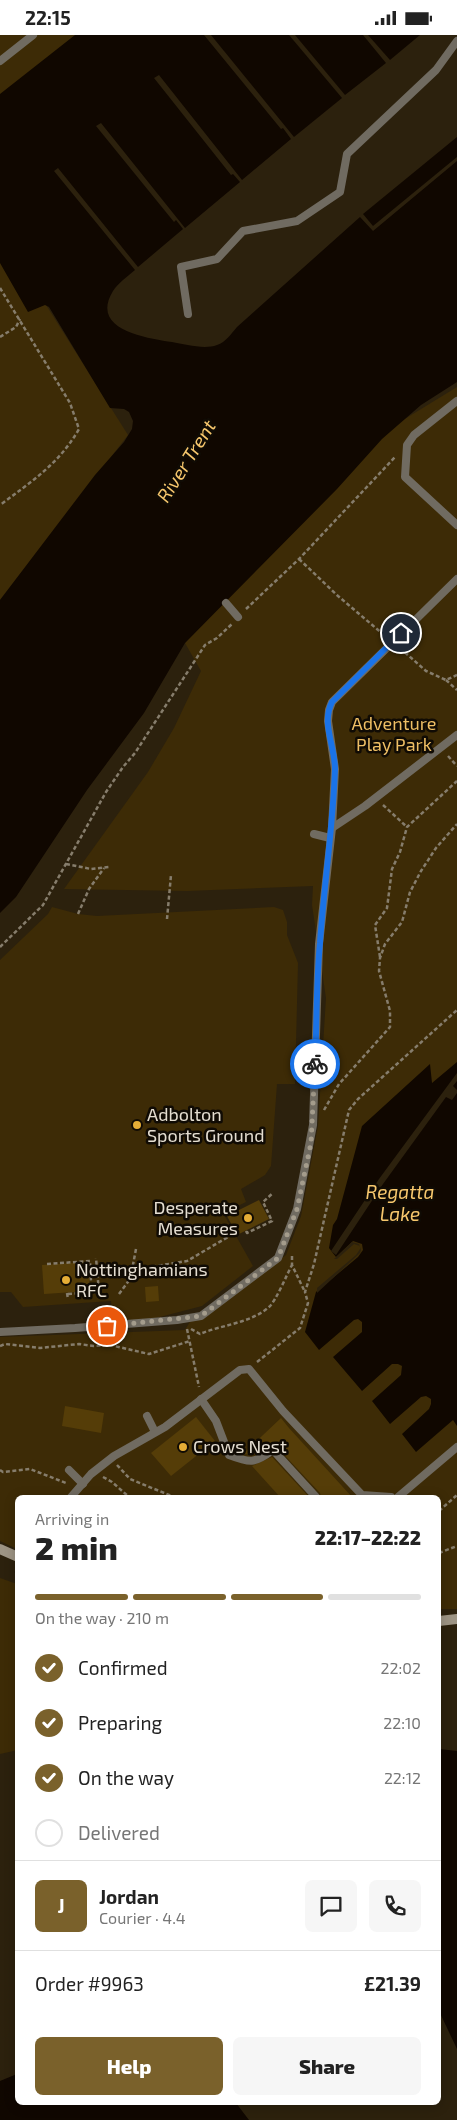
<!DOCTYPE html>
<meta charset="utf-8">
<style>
body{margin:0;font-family:"Exo 2",sans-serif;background:#f6f6f6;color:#222;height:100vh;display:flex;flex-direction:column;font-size:19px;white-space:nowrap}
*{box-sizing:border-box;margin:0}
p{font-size:16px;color:#767676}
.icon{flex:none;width:28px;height:28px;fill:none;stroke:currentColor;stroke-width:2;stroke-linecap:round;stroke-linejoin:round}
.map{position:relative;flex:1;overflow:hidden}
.details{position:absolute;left:15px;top:1460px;width:426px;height:610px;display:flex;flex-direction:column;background:#fff;border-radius:8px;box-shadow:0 2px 12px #0003}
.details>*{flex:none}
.pin{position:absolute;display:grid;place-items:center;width:42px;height:42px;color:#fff;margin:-21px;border:2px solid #fff;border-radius:50%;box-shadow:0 1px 5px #0007}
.courier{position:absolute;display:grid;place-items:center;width:50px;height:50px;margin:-25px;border:4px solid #1a73e8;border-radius:50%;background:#fff;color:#222;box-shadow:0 1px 6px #0007}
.overview em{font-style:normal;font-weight:800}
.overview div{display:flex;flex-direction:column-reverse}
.overview{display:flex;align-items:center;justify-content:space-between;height:85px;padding:0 20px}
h1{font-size:32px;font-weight:800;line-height:38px}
.bar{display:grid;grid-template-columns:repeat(4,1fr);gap:8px 5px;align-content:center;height:60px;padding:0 20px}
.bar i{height:6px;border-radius:4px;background:#e0e0e0}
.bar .current{background:#7a612b}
.bar p{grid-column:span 4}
.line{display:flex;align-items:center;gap:12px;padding:0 20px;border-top:1px solid #e0e0e0}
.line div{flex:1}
.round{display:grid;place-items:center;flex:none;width:52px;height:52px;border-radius:8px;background:#f6f6f6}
ol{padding:0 20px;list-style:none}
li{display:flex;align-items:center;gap:15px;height:55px}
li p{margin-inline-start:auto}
li .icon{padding:5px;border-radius:50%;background:#7a612b;color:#fff;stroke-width:4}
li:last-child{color:#767676}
li i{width:28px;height:28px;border:2px solid #e0e0e0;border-radius:50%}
.cta{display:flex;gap:10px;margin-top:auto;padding:10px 20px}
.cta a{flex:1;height:58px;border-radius:8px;background:#7a612b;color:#fff;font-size:20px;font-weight:800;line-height:58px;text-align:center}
.cta a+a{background:#f6f6f6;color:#222}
.status{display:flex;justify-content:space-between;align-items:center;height:35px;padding:0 25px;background:#fff;direction:ltr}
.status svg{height:14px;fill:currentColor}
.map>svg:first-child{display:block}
.green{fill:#3d2b06}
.water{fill:#100700}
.pier{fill:#2c210d}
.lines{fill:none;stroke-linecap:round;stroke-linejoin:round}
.stream{stroke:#100700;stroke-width:4.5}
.building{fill:#553d08}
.path{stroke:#867d6c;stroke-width:2.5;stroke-dasharray:4 2.5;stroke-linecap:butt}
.lane{stroke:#706b61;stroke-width:8}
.secondary{stroke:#9d9484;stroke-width:10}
.done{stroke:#a49c8c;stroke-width:5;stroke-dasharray:0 9}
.route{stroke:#1a73e8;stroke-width:6}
.poi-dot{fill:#e5ad36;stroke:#100b04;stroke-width:2}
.labels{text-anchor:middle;stroke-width:5;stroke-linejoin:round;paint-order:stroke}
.park-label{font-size:18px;fill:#efbf65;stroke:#100b04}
.poi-label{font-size:18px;fill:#e5ded1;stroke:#100b04;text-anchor:start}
.water-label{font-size:19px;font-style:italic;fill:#f7c76d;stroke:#100b04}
</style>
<div class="status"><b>22:15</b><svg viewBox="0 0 49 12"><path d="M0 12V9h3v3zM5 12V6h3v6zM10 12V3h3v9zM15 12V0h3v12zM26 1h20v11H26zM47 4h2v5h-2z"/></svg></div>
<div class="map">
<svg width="457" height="2085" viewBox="0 0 457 2085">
<rect width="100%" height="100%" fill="#2c210d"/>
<!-- green -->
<g class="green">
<path d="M 0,0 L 142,0 L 0,122 Z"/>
<path d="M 0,197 L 128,400 L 0,565 Z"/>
<path d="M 457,352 L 457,1574 L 439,1574 L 439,1462 L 18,1462 L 17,1514 L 0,1506 L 0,1302 L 185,1295 L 191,1285 L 210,1279 L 286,1220 L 301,1181 L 318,1091 L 326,963 L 312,870 L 313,851 L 187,856 L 64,854 L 148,737 L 174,693 L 201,636 L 185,608 L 382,398 Z"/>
<path d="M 52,872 L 78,879 L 97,881 L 274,872 L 283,875 L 287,887 L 287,900 L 298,928 L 295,1049 L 277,1049 L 271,1131 L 265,1140 L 241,1154 L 246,1167 L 223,1178 L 253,1231 L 202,1271 L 152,1284 L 113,1287 L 111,1266 L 23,1272 L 11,1257 L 0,1257 L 0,925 L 48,879 Z"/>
<path d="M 0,1543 L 17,1549 L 18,1715 L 0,1719 Z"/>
</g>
<!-- water -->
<g class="water">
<path d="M 75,0 L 204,0 L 281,94 L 283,93 L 291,104 L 242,145 L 159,40 L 154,43 L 231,140 L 233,139 L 240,147 L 185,193 L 101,88 L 96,91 L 174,187 L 176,185 L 183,194 L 138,232 L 58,133 L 54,136 L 135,235 C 128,241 118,248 113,256 C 89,295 147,303 172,307 C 185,309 204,315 217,310 C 226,307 231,299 237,292 L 360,182 L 373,196 L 457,126 L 457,347 L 421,370 L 382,404 L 337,454 L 185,608 L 144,678 L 87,755 L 16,862 L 0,878 L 0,565 L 95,440 L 124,407 L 132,394 L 133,386 L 129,377 L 124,374 L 110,373 L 49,272 L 45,270 L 28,277 L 0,228 L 0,59 Z"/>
<path d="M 211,0 L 289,0 L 342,63 L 294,102 Z"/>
<path d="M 295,0 L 363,0 L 386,28 L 345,60 Z"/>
<path d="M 368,0 L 420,0 L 390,25 Z"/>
<path d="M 457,102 L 457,122 L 373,191 L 363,179 Z"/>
<path d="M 457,1027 L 457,1391 L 453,1385 L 416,1417 L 402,1399 L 429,1374 L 431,1369 L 431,1364 L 426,1361 L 421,1362 L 390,1389 L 372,1366 L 401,1340 L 402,1331 L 398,1329 L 392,1329 L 362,1356 L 333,1322 L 362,1297 L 362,1287 L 358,1284 L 354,1285 L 319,1315 L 305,1297 L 316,1257 L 358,1222 L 363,1215 L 362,1209 L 353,1206 L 336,1222 L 329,1213 L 333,1190 L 337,1184 L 362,1091 L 430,1029 L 432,1048 Z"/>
<path d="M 439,1714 L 457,1716 L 457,2014 L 439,1976 Z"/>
<path d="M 17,2039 L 18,2068 L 236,2068 L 249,2085 L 0,2085 L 0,2046 Z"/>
</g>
<!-- pier -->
<g class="pier">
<path d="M 457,1038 L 457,1046 L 453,1051 L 457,1055 L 457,1058 L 452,1065 L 446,1062 L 383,1149 L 336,1220 L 331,1216 L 379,1144 Z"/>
<path d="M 352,1207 L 359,1209 L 361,1215 L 360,1218 L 317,1258 L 317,1253 L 356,1220 L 360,1214 L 360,1211 L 354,1209 L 337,1224 L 334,1224 Z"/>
</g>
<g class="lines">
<!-- stream -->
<path class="stream" d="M 17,1537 L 18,1537"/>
</g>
<!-- building -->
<g class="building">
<path d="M 259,1165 L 269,1184 L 237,1200 L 227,1181 Z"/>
<path d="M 88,1227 L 90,1256 L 44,1259 L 42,1230 Z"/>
<path d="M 158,1251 L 159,1266 L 146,1267 L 145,1252 Z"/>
<path d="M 65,1371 L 104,1378 L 101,1398 L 62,1391 Z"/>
<path d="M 196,1382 L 215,1406 L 171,1441 L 151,1418 Z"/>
<path d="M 281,1383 L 289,1393 L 352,1462 L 321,1462 L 320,1458 L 275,1410 L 270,1410 L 255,1419 L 243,1419 Z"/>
<path d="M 272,1422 L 309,1462 L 280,1462 L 252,1431 Z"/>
</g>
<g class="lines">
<!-- path -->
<g class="path">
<path d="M 0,253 L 70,368 L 79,394 C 59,429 31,447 0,470"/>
<path d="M 0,302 L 16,292 L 20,284"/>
<path d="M 299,524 L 338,561 L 384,600"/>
<path d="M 246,574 L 299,524 L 396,421"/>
<path d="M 400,613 L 426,636 L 446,645 L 457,640"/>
<path d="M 446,645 L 457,655"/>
<path d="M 448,721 L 457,731"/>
<path d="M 383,770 L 407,792"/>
<path d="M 66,829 L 91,834 L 109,832"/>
<path d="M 78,879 L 89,854 L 104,833"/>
<path d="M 167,884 L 171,840"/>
<path d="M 0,912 L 43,870 L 106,757 L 123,732 L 135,718 L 205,610 L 217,603 L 232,589"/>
<path d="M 380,922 L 375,890 L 387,873 L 392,834 L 400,817 L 407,792 L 457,746"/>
<path d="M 324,1075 L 339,1049 L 390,992 L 390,976 L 379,936 L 380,923 L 385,909 L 402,887 L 410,857 L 421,836 L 436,813 L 457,789"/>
<path d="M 246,1196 L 247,1198 L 272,1186 L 263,1167 L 273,1158"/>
<path d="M 292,1221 L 292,1230 L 304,1255"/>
<path d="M 47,1229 L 90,1226 L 91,1246"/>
<path d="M 91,1239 L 132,1235 L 136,1214"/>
<path d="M 67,1258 L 68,1264"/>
<path d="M 68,1259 L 99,1257 L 96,1223"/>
<path d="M 119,1259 L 136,1236 L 144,1233 L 187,1226 L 228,1202"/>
<path d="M 187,1294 L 199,1352"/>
<path d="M 191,1294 L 200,1299 C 221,1290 251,1288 269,1272 C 276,1266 287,1239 292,1230"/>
<path d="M 0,1311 L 5,1309 L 40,1313 L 79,1309 L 94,1311 L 110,1310 L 149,1319 L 190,1306"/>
<path d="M 257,1327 L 300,1293 L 308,1268 L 305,1257 L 314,1229 L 349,1075 L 358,1064 L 457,975"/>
<path d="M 117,1430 L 130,1444 L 174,1462"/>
<path d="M 0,1435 L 3,1437 L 30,1434 L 66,1448"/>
<path d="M 103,1442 L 112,1447 L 129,1462"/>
<path d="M 439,1476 L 457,1460"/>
<path d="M 439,1518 L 457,1511"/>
</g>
<!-- lane -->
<g class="lane">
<path d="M 0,26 L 33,0"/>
<path d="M 188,279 L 181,232 L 217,224 L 243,196 L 297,186 L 340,157 L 347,119 L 436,35 L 457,6"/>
<path d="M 457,366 L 414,400 L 407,410 L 405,442 L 457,490"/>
<path d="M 226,568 L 238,582"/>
<path d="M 332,793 L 365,771 L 457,700"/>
<path d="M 314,799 L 330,803"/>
<path d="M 0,1297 L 75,1293 L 177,1285 L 201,1281 L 278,1223 L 297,1174 L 313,1090 L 319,909 L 332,793 L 335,734 L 328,686 L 329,675 L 332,667 L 457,544"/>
<path d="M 201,1364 L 216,1386 L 229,1420 C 250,1428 254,1429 273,1415 L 316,1462"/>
<path d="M 147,1381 L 155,1397"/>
<path d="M 69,1435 L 83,1449"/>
<path d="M 71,1462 L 91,1439 L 114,1421 L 165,1392 L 240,1335 L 249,1334 L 283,1376 L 362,1460 L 391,1462"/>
<path d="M 398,1462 L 457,1412"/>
</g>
<!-- secondary -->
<g class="secondary">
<path d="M 0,1514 L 18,1522"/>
<path d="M 439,1586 L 457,1584"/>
</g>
</g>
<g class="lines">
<!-- done -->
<path class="done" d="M 107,1291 L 201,1281 L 278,1223 L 297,1174 L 311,1108 L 315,1029"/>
<!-- route -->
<path class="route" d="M 315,1029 C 317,989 316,948 320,908 C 324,850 333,792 335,734 C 335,711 321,688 332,667 L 401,598"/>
</g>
<!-- markers -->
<g class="poi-dot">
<circle cx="137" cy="1090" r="5"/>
<circle cx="248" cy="1183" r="5"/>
<circle cx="66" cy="1245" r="5"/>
<circle cx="183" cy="1412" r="5"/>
</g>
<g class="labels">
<!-- park labels -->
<g class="park-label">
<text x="394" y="695">Adventure<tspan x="394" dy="21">Play Park</tspan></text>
</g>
<!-- poi labels -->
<g class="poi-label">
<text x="147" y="1086">Adbolton<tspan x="147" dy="21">Sports Ground</tspan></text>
<text x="238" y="1179" text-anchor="end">Desperate<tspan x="238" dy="21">Measures</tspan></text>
<text x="76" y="1241">Nottinghamians<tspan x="76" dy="21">RFC</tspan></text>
<text x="193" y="1418">Crows Nest</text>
</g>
<!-- water labels -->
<g class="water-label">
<text transform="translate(186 426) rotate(-58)" y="7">River Trent</text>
<text x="400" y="1164">Regatta<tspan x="400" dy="22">Lake</tspan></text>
</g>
</g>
</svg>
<div class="pin" style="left:107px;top:1291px;background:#ea580c"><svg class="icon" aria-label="bag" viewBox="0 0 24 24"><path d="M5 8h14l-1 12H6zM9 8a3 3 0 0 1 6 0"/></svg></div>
<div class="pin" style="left:401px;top:598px;background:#1f2937"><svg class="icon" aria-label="home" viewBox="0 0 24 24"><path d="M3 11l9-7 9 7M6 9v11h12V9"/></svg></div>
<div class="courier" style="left:315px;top:1029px"><svg class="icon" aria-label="bike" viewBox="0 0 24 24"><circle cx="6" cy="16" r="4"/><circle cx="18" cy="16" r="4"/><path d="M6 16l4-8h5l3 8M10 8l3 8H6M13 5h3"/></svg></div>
<section class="details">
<div class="overview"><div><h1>2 min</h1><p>Arriving in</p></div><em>22:17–22:22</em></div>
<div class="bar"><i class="current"></i><i class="current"></i><i class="current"></i><i></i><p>On the way · 210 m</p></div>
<ol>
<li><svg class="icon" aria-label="check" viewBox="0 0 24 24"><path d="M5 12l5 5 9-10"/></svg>Confirmed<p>22:02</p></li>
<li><svg class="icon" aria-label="check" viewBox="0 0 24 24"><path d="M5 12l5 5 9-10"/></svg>Preparing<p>22:10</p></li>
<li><svg class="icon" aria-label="check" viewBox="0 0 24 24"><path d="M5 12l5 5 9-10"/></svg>On the way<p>22:12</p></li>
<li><i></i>Delivered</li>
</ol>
<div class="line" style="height:90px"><b class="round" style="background:#7a612b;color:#fff">J</b><div><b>Jordan</b><p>Courier · 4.4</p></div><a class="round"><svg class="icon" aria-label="chat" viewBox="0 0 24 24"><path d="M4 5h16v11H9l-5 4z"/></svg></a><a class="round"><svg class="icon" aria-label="phone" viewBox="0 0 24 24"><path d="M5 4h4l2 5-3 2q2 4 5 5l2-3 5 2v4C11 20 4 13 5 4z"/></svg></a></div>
<div class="line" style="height:65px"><div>Order #9963</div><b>£21.39</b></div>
<div class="cta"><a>Help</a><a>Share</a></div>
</section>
</div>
